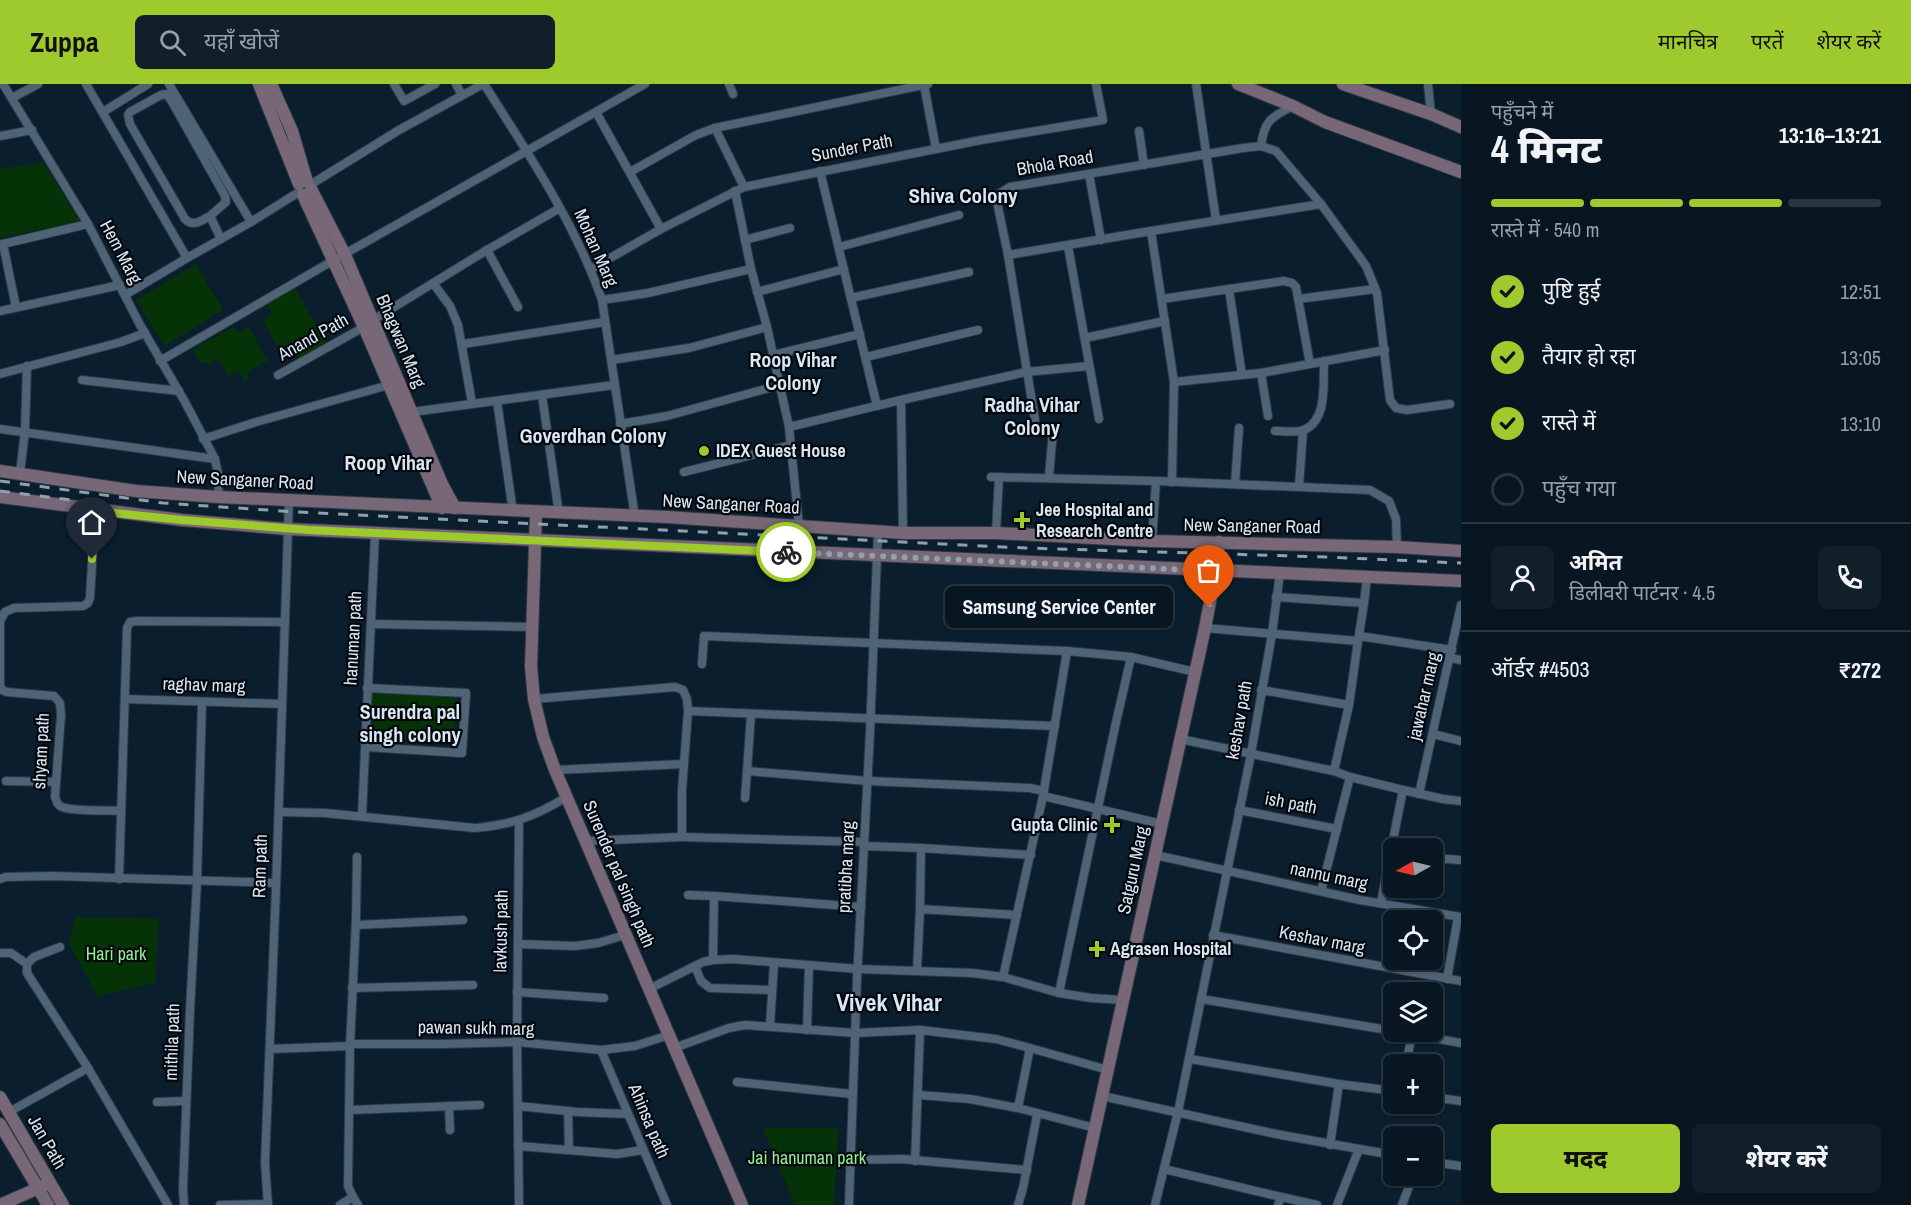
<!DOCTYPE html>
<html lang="hi">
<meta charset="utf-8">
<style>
body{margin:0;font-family:"Archivo Narrow","Noto Sans Devanagari",sans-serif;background:#111f2a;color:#f1f3f6;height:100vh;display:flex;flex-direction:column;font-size:22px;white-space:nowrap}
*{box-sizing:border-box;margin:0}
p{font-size:20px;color:#989fa5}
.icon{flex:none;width:33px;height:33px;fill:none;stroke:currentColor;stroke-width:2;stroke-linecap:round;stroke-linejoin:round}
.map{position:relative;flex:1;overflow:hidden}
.sheet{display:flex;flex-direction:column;background:#081622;width:450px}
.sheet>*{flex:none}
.needle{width:39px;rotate:262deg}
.controls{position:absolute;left:1383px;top:754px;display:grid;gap:12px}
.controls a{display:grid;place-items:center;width:60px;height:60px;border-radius:9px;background:#081622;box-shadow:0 2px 4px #0004,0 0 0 2px #293540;font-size:30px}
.pin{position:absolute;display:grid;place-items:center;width:51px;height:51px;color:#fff;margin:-62px -26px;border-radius:50% 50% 50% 0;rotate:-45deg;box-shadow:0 0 6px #0007}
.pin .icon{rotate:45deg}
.courier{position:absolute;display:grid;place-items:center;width:60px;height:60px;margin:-30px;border:4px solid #9fca2d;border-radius:50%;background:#fff;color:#222;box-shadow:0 2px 8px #0007}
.bubble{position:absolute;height:42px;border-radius:9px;background:#081622;box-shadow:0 2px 4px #0004,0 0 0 2px #293540;font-size:20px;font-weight:800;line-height:42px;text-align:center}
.head em{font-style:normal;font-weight:800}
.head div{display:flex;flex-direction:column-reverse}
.head{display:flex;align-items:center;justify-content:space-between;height:102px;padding:0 30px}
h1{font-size:39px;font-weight:800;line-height:45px}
.bar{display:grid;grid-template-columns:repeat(4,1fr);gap:9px 6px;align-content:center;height:72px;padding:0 30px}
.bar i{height:8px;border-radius:4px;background:#293540}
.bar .current{background:#9fca2d}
.bar p{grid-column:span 4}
.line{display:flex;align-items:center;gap:15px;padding:0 30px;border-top:2px solid #293540}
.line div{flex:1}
.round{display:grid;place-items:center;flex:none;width:63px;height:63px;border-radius:9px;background:#111f2a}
ol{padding:0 30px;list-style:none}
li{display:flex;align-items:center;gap:18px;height:66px}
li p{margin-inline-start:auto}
li .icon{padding:6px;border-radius:50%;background:#9fca2d;color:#111;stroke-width:4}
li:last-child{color:#989fa5}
li i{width:33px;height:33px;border:3px solid #293540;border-radius:50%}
.button{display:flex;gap:12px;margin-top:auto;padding:12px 30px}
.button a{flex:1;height:69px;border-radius:9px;background:#9fca2d;color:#111;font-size:24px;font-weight:800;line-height:69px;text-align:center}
.button a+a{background:#111f2a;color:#f1f3f6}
header{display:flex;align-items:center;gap:36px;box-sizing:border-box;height:84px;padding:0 30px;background:#9fca2d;color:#111}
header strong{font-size:28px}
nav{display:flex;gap:33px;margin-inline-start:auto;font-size:21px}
.search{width:420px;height:54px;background:#111f2a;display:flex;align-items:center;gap:15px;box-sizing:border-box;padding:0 21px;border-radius:9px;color:#989fa5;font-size:22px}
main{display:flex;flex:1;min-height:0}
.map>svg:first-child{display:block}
.green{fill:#053307}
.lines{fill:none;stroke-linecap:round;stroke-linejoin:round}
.street-casing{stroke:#303845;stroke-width:10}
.secondary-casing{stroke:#303845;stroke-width:14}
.street{stroke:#4e6476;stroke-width:8}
.secondary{stroke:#786877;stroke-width:12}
.rail{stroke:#90a0ac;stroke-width:3;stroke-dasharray:10 10;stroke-linecap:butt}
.done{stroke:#91a1ac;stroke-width:6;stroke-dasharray:0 10.8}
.route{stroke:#9fca2d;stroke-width:8}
.poi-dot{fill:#9fca2d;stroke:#02070e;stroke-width:2}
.labels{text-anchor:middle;stroke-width:4.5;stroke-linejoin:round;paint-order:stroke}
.street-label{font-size:18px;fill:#dae7f1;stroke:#02070e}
.poi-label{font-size:18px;font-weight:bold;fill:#dae7f1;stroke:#02070e;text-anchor:start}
.park-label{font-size:18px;fill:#94ee91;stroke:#02070e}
.neighbourhood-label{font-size:20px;font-weight:bold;fill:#dae7f1;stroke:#02070e}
.quarter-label{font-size:21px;font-weight:bold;fill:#dae7f1;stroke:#02070e}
.district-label{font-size:24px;font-weight:bold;fill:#dae7f1;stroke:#02070e}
</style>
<header>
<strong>Zuppa</strong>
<div class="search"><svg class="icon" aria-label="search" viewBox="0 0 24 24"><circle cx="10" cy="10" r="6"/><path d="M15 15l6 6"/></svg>यहाँ खोजें</div>
<nav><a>मानचित्र</a><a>परतें</a><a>शेयर करें</a></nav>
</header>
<main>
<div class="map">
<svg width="1461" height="1121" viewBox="0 0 1461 1121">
<rect width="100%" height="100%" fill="#0a1e2d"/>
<!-- green -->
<g class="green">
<path d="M 43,78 L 80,137 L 0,154 L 0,85 Z"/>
<path d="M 196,180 L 223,226 L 164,262 L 136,216 Z"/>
<path d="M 295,204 L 327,260 L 299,276 L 295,269 L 285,275 L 262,236 L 272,230 L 267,220 Z"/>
<path d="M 233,243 L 238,250 L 249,243 L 268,277 L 247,288 L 249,296 L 245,298 L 238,287 L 229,293 L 218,275 L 209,280 L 200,278 L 193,266 Z"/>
<path d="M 371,608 L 457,614 L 454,659 L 373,655 Z"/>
<path d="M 75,833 L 159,835 L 155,899 L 97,912 L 69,859 Z"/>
<path d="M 763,1044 L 838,1044 L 834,1121 L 795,1121 Z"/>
</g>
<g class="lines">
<defs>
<g id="street">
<path d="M 3,0 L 88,140 L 139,239 L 185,318 L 215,375 L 219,394 L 218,413"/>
<path d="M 86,0 L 187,174 L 125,211"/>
<path d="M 169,0 L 251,138"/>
<path d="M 394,0 L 404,17 L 435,0"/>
<path d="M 456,0 L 462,11"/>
<path d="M 484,0 C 528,69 575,139 602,216 L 635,433"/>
<path d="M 729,0 L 733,10"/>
<path d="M 1196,0 L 1216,136"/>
<path d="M 1428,0 L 1431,30"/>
<path d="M 924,1 L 936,65"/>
<path d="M 12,14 L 38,0"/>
<path d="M 103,28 L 148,0"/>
<path d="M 596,28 L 661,145"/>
<path d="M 715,44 L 928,0"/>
<path d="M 1139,47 L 1144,81"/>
<path d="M 0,52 L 32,46"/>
<path d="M 1261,62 C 1264,37 1271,33 1293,22"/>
<path d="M 820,87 L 877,322"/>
<path d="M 630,88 L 696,51 L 715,44 L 744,103"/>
<path d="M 1089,90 L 1101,156"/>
<path d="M 310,101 L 399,46 L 483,0"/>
<path d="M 735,107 L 751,185 L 767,243 L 789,343 L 799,442"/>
<path d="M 210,132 L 226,118 L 225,112 L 171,16 L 166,10 L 161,11 L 130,28 L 128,31 L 130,40 L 185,135 C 193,144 202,136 210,132 L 221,155"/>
<path d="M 1151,147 L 1321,120"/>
<path d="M 745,156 L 790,144"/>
<path d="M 3,160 L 88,140"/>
<path d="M 0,161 L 3,160 L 16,223"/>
<path d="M 1068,162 L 1099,335"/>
<path d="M 839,163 L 959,131"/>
<path d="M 487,166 L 518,223"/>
<path d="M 1008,171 L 1151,147 L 1174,298 L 1172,398"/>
<path d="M 187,174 L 251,138 L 299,108"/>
<path d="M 591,185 L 661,145 L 744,103 L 981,56 L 1103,36 L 1096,0"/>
<path d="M 433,199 L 450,222 L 458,241 L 472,319"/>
<path d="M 1229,205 L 1284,197 L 1292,199 L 1296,203 L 1310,280"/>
<path d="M 757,208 L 844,185"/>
<path d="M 851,214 L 969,188"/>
<path d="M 1162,215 L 1229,205 L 1242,291"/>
<path d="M 1298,215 L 1375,205"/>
<path d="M 602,216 L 648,209 L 751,185"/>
<path d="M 0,227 L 120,201"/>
<path d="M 1085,254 L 1165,237"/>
<path d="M 463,260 L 605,238"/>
<path d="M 773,271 L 860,250"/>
<path d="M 866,273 L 978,246"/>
<path d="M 611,276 L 689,264 L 767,243"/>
<path d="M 160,277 L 334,176 L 645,0"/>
<path d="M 1261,289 L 1268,332"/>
<path d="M 0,290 L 121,258 L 145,249"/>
<path d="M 278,291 L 364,243 L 373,236 L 487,166 L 560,124"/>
<path d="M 82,296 L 179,307"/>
<path d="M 1174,298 L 1261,289 L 1385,266"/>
<path d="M 542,311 L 559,430"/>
<path d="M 901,316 L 1026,288 L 1089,282"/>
<path d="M 497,317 L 513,428"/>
<path d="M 412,328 L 614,301"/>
<path d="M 1035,336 L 1008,171 L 997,118 L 1000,109 L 1010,103 L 1243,64 L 1261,62 L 1276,67 L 1321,120 L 1366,182 L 1377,209 L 1390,316 L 1396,324 L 1407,326 L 1450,320"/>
<path d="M 620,340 L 667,332 L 780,301"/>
<path d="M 789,343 L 901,316 L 903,449"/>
<path d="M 0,345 L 215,375"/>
<path d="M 1275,347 C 1283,347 1296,349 1304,346 C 1328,336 1323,298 1324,277"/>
<path d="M 203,355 L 256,338 L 389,301"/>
<path d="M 684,388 L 791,361"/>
<path d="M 20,389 L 25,347 L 27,282"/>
<path d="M 991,393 L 1156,397 L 1152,457"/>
<path d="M 1049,393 L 1053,347"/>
<path d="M 1156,397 L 1370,406 L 1389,417 L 1396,435 L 1397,463"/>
<path d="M 1235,400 L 1239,344"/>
<path d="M 1299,403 L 1303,346"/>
<path d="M 95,427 L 90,514 L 88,519 L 83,522 L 14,524 L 5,528 L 0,537 L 0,601 L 2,606 L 7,608 L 54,612 L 60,619 L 61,631 L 55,713 C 57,717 56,719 60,722 C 69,728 109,726 121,727"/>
<path d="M 996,449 L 999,393"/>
<path d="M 1276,513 L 1364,519 L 1358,557"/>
<path d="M 1364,519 L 1367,493"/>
<path d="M 371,540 L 533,543"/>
<path d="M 1205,544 L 1358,557 L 1349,621"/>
<path d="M 1359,552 L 1452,566"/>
<path d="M 1450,574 L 1461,576"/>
<path d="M 702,580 L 704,552 L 1067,567"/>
<path d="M 1261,606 L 1349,621 L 1334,687"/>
<path d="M 125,615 L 282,620"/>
<path d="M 534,615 L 675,603 L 683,606 L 687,615 L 688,627 L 1055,642"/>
<path d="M 751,630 L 747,687 L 868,697 L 1030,704 L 1044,707"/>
<path d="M 1433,650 L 1461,657"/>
<path d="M 1180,655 L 1334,687 L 1350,693 L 1403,706"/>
<path d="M 366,663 L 462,669 L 466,609 L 367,604"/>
<path d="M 555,686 L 684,680"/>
<path d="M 6,697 L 56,698"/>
<path d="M 1419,710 L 1461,521"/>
<path d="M 1043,712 L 1162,740"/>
<path d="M 745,714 L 747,687"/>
<path d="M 1239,726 L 1337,745"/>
<path d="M 279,728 L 325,729 L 475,744 C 510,741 537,732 566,713"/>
<path d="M 362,732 L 375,450"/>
<path d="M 682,753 L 864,758"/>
<path d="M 585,757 L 682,753 L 682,706 L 688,627"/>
<path d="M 864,762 L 921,764 L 920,825"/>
<path d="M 921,764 L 1031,771"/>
<path d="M 1155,771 L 1360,816 L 1461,833"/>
<path d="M 1390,771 L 1403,706 L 1443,715 L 1461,717"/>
<path d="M 1432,774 L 1461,776"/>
<path d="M 0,795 L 6,793 L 53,792 L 276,799"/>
<path d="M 119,795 L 127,544 L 130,538 L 137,537 L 285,538"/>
<path d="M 1321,807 L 1350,693"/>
<path d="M 688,811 L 714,812"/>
<path d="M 1381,819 L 1390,771 L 1393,772"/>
<path d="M 356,841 L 463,836"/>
<path d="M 1213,851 L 1461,897"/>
<path d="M 518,860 L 575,862 L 598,859 L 625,851"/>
<path d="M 60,863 L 34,873 L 27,880 L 27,889 L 88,984 L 168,1121"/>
<path d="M 0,869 L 11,869 L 27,880"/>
<path d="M 713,876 L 714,812 L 861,823"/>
<path d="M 695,882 L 701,897 L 710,904 L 772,906"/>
<path d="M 917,887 L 920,825 L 1017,831"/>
<path d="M 1003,893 L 1043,712 L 1067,567 L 1131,573 L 1195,588"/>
<path d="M 1447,895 L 1458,833"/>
<path d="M 352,904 L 473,901"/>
<path d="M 649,905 L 703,878 L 713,876 L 733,875 L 858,885 L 972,889 L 1003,893 L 1059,909 L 1091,914 L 1123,916"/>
<path d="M 517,908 L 604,914"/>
<path d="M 1059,909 L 1115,643 L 1131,573"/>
<path d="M 1201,915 L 1394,947"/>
<path d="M 770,942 L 774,879"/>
<path d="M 807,946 L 809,882"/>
<path d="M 1399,948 L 1412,950"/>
<path d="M 350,960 L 443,960 L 517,958 L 601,966 L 635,962 L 669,951"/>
<path d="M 350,962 L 356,835 L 357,773"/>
<path d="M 674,964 L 729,944 L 745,941 L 855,949 L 920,946 L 996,955 L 1030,964 L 1018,1024"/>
<path d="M 1030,964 L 1108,986"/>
<path d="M 270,965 L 350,962 L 348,1102 L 353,1113"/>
<path d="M 601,966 L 667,1121"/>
<path d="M 1190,975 L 1339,1000 L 1330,1061"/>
<path d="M 1406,981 L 1412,950 L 1461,959"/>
<path d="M 737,998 L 852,1010"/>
<path d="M 1339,1000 L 1394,1007"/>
<path d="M 919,1011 L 970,1015 L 1018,1024 L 1095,1044"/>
<path d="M 1102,1012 L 1276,1050 L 1359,1065 L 1337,1121"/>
<path d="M 1432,1013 L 1461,1017"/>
<path d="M 157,1018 L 186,1017"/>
<path d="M 449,1022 L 450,1046"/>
<path d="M 518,1022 L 577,1028 L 628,1030"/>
<path d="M 349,1026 L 480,1021"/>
<path d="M 568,1027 L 569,1066"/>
<path d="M 9,1028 L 88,984"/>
<path d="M 518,1062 L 617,1070 L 643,1066"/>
<path d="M 1359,1065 L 1394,1071"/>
<path d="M 850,1076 L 902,1075 L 1027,1086"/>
<path d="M 915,1077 L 920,946"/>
<path d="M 1432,1078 L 1461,1082"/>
<path d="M 1164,1085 L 1281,1113 L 1278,1121"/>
<path d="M 1281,1113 L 1317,1121"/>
<path d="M 184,1121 L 183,1105 L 190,926 L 197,797 L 202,618"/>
<path d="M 220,1121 L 268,1120"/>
<path d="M 268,1121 L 265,1079 L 276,804 L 289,416"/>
<path d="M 340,1121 L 353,1113 L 358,1121"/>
<path d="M 519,1121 L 517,958 L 519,737"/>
<path d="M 849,1121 L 857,895 L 870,648 L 878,447"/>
<path d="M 1018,1121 L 1023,1104 L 1037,1031"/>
<path d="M 1155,1121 L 1178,1028 L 1250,675 L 1272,550 L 1280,489"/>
<path d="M 1402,1121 L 1413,1092"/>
</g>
<g id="secondary">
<path d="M 259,0 L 299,100"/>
<path d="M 271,0 L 292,47 L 307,98"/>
<path d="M 1238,0 L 1293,22 L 1325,38 L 1461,88"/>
<path d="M 1343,0 L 1431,30 L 1461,43"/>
<path d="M 311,105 L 345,171 L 442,400 L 455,424"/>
<path d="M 303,111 L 364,243 L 442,424"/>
<path d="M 0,387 L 136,407 L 218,413 L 667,433 L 903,449 L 996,449 L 1152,457 L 1397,463 L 1461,467"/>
<path d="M 0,413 L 182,436 L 287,445 L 1461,497"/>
<path d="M 536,429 L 531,583 L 534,615 L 543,653 L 555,686 L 742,1121"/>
<path d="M 0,1013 L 63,1121"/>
<path d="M 0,1040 L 48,1121"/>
<path d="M 0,1121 L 43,1102"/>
<path d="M 1078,1121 L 1205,544 L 1216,487 L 1219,458"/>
</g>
</defs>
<!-- street casing -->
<use href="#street" class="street-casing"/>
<!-- secondary casing -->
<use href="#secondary" class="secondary-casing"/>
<!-- street -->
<use href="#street" class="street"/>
<!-- secondary -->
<use href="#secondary" class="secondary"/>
<!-- rail -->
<g class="rail">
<path d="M 0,397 L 163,419 L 297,428 L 1025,464 L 1326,473 L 1461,479"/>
<path d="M 0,407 L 104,420"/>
</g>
</g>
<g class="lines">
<!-- done -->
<path class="done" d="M 786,468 L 1216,487 L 1209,523"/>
<!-- route -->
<path class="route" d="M 92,475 L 95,427 L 182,436 L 309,446 L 786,468"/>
</g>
<!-- markers -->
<g class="poi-dot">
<circle cx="704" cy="367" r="6"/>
<path d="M1019 427h6v6h6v6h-6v6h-6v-6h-6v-6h6z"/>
<path d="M1109 732h6v6h6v6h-6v6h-6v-6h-6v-6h6z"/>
<path d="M1094 856h6v6h6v6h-6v6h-6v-6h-6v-6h6z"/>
</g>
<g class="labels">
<!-- street labels -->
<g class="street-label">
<text transform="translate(852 64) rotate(-11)" y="6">Sunder Path</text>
<text transform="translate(1055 79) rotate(-10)" y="6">Bhola Road</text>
<text transform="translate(596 164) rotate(66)" y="6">Mohan Marg</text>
<text transform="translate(121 168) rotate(62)" y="6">Hem Marg</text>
<text transform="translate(313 253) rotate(-29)" y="6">Anand Path</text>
<text transform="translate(401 257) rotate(67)" y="6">Bhagwan Marg</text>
<text transform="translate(245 396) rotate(3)" y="6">New Sanganer Road</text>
<text transform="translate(731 420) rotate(3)" y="6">New Sanganer Road</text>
<text transform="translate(1252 442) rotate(1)" y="6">New Sanganer Road</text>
<text transform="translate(353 554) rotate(-87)" y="6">hanuman path</text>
<text transform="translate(204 601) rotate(2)" y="6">raghav marg</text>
<text transform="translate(1424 612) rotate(-77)" y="6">jawahar marg</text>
<text transform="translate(1239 636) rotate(-80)" y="6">keshav path</text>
<text transform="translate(41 667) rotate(-87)" y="6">shyam path</text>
<text transform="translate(1291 719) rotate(11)" y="6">ish path</text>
<text transform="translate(260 782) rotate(-88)" y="6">Ram path</text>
<text transform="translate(846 783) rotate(-87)" y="6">pratibha marg</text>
<text transform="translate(1133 786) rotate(-78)" y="6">Satguru Marg</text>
<text transform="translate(619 790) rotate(67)" y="6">Surender pal singh path</text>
<text transform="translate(1329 792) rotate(12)" y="6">nannu marg</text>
<text transform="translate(501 847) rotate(-89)" y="6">lavkush path</text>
<text transform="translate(1322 856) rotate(11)" y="6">Keshav marg</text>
<text transform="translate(476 944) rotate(1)" y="6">pawan sukh marg</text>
<text transform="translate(172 958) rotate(-88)" y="6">mithila path</text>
<text transform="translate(649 1037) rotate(67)" y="6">Ahinsa path</text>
<text transform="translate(47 1058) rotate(60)" y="6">Jan Path</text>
</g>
<!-- poi labels -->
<g class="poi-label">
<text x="716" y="373">IDEX Guest House</text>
<text x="1036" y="432">Jee Hospital and<tspan x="1036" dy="21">Research Centre</tspan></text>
<text x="1098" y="747" text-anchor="end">Gupta Clinic</text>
<text x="1110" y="871">Agrasen Hospital</text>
</g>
<!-- park labels -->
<g class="park-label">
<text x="116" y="876">Hari park</text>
<text x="807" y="1080">Jai hanuman park</text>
</g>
<!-- neighbourhood labels -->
<g class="neighbourhood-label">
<text x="793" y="283">Roop Vihar<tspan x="793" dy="23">Colony</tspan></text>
<text x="1032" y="328">Radha Vihar<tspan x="1032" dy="23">Colony</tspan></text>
<text x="593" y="359">Goverdhan Colony</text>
<text x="388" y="386">Roop Vihar</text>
<text x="410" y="635">Surendra pal<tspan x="410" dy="23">singh colony</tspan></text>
</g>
<!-- quarter labels -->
<g class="quarter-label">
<text x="963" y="119">Shiva Colony</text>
</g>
<!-- district labels -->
<g class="district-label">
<text x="889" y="927">Vivek Vihar</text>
</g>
</g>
</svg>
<div class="controls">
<a><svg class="needle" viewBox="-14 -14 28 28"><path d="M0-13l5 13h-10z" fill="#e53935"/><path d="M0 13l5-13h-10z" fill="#989fa5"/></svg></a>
<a><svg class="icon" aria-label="locate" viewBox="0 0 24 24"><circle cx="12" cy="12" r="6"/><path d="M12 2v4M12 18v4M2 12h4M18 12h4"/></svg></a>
<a><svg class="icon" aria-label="layers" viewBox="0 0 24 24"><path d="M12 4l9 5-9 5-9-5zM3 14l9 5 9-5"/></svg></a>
<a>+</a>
<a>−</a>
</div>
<div class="pin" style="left:1209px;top:523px;background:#ea580c"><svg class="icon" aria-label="bag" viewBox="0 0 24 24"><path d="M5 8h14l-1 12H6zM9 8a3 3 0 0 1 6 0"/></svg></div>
<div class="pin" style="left:92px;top:475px;background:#1f2937"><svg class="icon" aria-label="home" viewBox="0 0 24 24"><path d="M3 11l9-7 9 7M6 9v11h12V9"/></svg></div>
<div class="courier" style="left:786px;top:468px"><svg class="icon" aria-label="bike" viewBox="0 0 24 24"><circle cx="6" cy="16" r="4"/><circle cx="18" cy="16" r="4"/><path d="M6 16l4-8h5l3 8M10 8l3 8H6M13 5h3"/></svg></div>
<div class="bubble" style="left:945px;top:502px;width:228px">Samsung Service Center</div>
</div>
<section class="sheet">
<div class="head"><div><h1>4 मिनट</h1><p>पहुँचने में</p></div><em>13:16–13:21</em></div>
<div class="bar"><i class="current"></i><i class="current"></i><i class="current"></i><i></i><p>रास्ते में · 540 m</p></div>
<ol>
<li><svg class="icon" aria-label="check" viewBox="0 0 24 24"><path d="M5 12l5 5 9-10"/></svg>पुष्टि हुई<p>12:51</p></li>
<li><svg class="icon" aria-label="check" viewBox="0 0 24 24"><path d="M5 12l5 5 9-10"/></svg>तैयार हो रहा<p>13:05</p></li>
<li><svg class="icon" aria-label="check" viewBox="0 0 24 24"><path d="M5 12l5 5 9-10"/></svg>रास्ते में<p>13:10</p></li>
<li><i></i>पहुँच गया</li>
</ol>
<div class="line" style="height:108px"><a class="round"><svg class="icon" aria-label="person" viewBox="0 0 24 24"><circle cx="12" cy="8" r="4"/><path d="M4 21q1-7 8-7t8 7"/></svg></a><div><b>अमित</b><p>डिलीवरी पार्टनर · 4.5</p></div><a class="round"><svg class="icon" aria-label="phone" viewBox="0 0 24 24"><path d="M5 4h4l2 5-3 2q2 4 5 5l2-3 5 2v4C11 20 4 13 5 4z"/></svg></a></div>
<div class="line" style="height:78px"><div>ऑर्डर #4503</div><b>₹272</b></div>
<div class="button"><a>मदद</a><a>शेयर करें</a></div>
</section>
</main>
